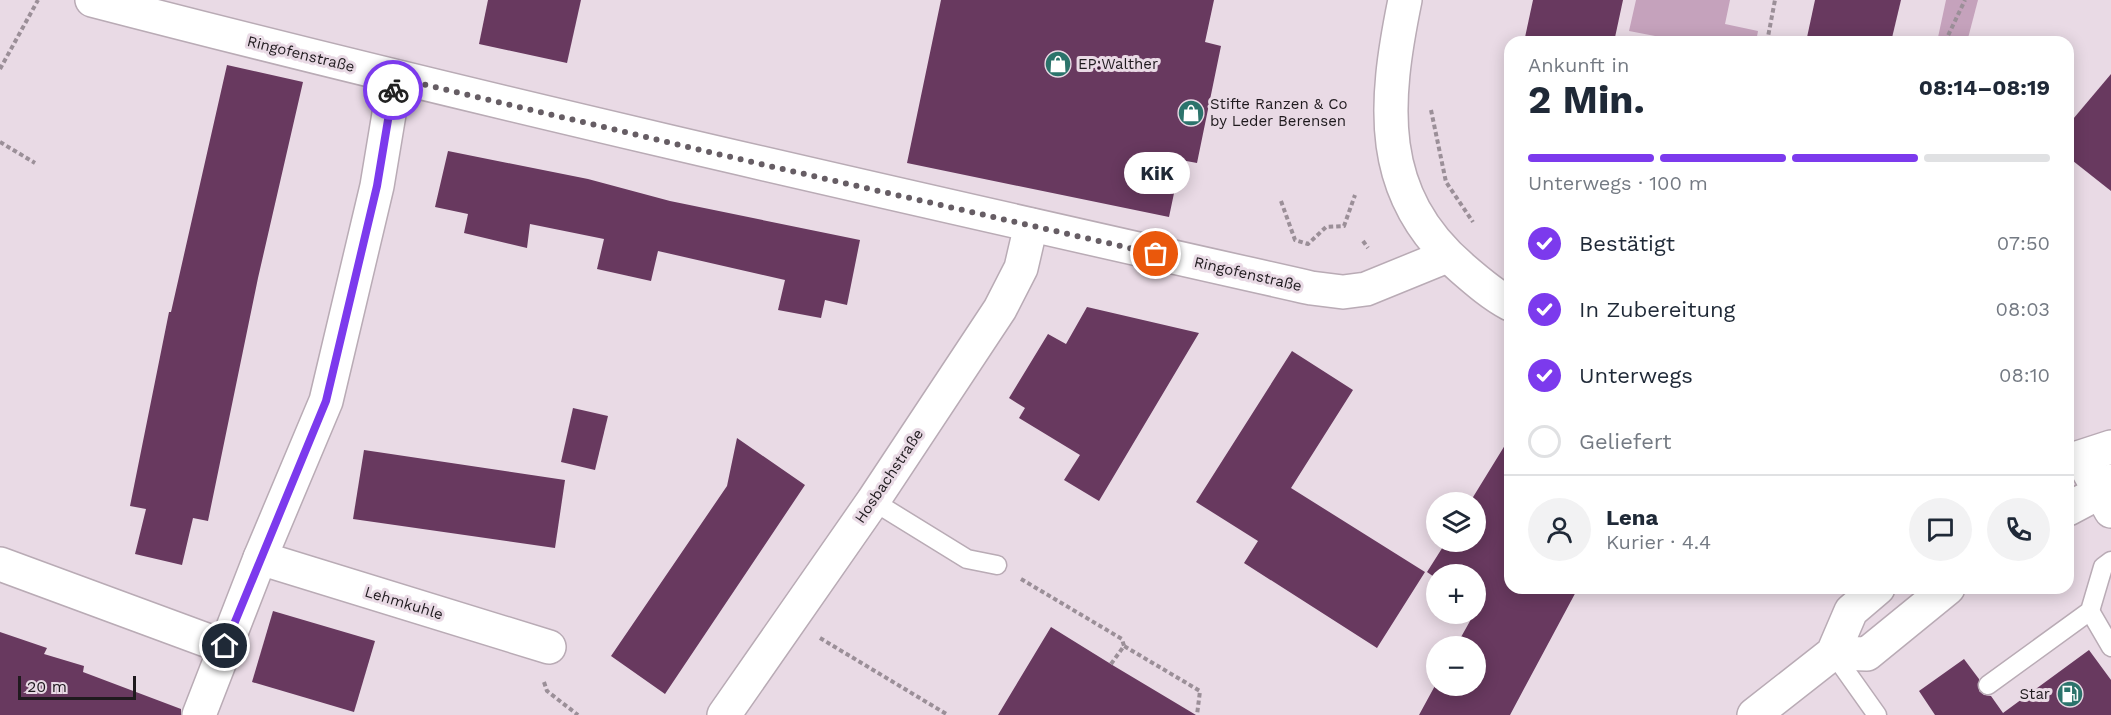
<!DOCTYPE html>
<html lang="de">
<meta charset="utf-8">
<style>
body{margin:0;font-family:"Work Sans",sans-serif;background:#f2f2f3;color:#1f2937;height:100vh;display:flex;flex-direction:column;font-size:22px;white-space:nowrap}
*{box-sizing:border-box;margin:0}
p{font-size:20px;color:#747a83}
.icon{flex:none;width:33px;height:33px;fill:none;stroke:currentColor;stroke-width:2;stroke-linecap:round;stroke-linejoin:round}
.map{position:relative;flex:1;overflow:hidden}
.details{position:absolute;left:1504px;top:36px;width:570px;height:558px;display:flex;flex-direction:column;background:#fff;border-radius:18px;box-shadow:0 3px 15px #0003}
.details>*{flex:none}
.controls{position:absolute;left:1426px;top:492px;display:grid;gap:12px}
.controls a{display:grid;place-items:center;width:60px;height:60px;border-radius:50%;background:#fff;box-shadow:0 3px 15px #0003;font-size:30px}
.scale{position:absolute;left:18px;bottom:15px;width:118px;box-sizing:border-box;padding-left:6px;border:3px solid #1f1a1e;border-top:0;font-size:16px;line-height:21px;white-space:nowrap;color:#1f1a1e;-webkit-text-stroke:4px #e9dae5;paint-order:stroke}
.pin{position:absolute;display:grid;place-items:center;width:51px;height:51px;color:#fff;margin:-26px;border:3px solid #fff;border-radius:50%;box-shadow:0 2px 6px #0007}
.courier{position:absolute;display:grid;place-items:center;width:60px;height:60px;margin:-30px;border:4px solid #7c3aed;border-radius:50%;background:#fff;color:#222;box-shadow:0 2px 8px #0007}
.bubble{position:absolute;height:42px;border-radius:21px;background:#fff;box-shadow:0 3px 15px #0003;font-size:20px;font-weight:700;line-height:42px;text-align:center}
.headline em{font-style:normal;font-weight:700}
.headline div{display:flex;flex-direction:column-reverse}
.headline{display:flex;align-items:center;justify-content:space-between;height:102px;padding:0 24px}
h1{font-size:39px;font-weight:700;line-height:45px}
.bar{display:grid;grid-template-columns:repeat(4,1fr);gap:9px 6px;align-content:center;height:72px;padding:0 24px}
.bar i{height:8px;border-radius:4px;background:#e0e1e3}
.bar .on{background:#7c3aed}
.bar p{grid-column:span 4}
.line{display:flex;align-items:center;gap:15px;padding:0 24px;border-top:2px solid #e0e1e3}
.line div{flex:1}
.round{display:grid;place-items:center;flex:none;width:63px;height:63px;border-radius:32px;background:#f2f2f3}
ol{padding:0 24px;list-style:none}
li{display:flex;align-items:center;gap:18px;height:66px}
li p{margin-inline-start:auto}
li .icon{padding:6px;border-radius:50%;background:#7c3aed;color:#fff;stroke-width:4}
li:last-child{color:#747a83}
li i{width:33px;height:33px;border:3px solid #e0e1e3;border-radius:50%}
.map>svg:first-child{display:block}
.green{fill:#c5a2bc}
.building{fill:#68395f}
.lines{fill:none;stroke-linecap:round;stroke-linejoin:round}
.lane-casing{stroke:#b9abb5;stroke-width:21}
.street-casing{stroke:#b9abb5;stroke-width:36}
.secondary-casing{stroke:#b9abb5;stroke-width:36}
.path{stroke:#9b8f98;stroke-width:4;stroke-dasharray:4.5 3;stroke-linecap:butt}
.lane{stroke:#fff;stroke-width:18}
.street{stroke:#fff;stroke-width:33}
.secondary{stroke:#fff;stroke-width:33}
.done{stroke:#665d64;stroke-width:6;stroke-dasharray:0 10.8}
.route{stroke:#7c3aed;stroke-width:8}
.labels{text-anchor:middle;stroke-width:6;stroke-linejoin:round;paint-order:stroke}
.street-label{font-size:15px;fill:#1f1a1e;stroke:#e9dae5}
.poi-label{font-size:15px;fill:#1f1a1e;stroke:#e9dae5;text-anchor:start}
</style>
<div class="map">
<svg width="2111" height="715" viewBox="0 0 2111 715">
<rect width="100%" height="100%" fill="#e9dae5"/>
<!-- green -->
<g class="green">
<path d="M 1636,0 L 1730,0 L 1725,24 L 1758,31 L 1756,42 L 1666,42 L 1655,36 L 1629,31 Z"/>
<path d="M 1946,0 L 1978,0 L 1967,42 L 1937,42 Z"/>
</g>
<!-- building -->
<g class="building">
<path d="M 488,0 L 581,0 L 567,63 L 479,44 Z"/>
<path d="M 941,0 L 1214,0 L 1205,42 L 1221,46 L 1197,163 L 1181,160 L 1169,217 L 907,163 Z"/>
<path d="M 1533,0 L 1623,0 L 1614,42 L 1524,42 Z"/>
<path d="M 1815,0 L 1901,0 L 1891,42 L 1806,42 Z"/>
<path d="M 227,65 L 303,82 L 258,278 L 208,521 L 193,518 L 182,565 L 135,554 L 146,509 L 130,506 L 169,312 L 171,312 Z"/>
<path d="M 2111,74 L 2111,191 L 2068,157 L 2068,125 Z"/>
<path d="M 448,151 L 588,179 L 670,201 L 860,240 L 847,305 L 825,300 L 821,318 L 778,310 L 785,280 L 658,251 L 651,281 L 597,269 L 604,239 L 530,224 L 527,248 L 464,233 L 468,214 L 435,207 Z"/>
<path d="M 1087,307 L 1199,333 L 1099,501 L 1064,480 L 1080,455 L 1019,418 L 1025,408 L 1009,398 L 1048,334 L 1066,344 Z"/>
<path d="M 1292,351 L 1353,390 L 1291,488 L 1425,572 L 1377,648 L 1244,563 L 1258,541 L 1196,502 Z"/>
<path d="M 573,408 L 608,416 L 595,470 L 561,462 Z"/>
<path d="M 1510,437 L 1510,588 L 1578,588 L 1510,715 L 1419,715 L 1437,682 L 1437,686 L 1476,686 L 1476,646 L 1456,646 L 1479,605 L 1476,603 L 1476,574 L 1437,574 L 1437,579 L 1427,572 L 1446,542 L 1476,542 L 1476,502 L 1470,502 Z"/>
<path d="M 737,438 L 805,485 L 665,694 L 611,656 L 727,486 Z"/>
<path d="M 364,450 L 565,480 L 555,548 L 353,519 Z"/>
<path d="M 273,611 L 375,641 L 354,712 L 252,682 Z"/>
<path d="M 1051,627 L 1114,666 L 1196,715 L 998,715 Z"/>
<path d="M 0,632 L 47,648 L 44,654 L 84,666 L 83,672 L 181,709 L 181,715 L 0,715 Z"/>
<path d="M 2089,650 L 2111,680 L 2111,715 L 1935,715 L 1919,691 L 1964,659 L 1979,679 L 1979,691 L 1984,695 L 1991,696 L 2003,713 Z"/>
</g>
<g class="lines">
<defs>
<g id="lane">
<path d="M 873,501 L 967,559 L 997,565"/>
<path d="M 2090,611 L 2111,647"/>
<path d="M 1833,653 L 1877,715"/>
<path d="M 1988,685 L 2090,611 L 2103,567 L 2111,561"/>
</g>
<g id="street">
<path d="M 92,0 C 496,105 903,196 1311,288 L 1343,292 L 1366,289 L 1447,256"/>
<path d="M 2081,458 L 2111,511"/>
<path d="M 260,558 L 549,647"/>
<path d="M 0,564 L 225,647"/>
<path d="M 199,715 L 260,558 L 326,401 L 377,186 L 395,78"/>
<path d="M 724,715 L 873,501 L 1000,309 L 1021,268 L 1031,225"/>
</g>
<g id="secondary">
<path d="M 1405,0 C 1384,103 1375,194 1463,269 C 1478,282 1493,295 1510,304"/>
<path d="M 2068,461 L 2111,447"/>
<path d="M 2068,509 L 2100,492 L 2111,481"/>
<path d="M 1833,653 L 1867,654 L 1948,588"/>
<path d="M 1754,715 L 1833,653 L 1851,611 L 1878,588"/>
</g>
</defs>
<!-- lane casing -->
<use href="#lane" class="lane-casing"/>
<!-- street casing -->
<use href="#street" class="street-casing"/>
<!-- secondary casing -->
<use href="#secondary" class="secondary-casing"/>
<!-- path -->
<g class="path">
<path d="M 1767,42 L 1775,0"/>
<path d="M 1945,42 L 1965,0"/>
<path d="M 0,69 L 38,0"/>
<path d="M 1431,110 L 1446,182 L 1473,222"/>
<path d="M 0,142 L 35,163"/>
<path d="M 1281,201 L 1295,240 L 1308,244 L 1326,227 L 1344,226 L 1355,195"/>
<path d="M 1363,241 L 1368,248"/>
<path d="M 1021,579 L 1122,639 L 1124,646"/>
<path d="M 820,638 L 948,715"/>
<path d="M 1111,664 L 1124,646 L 1200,691 L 1197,715"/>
<path d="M 544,682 L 547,691 L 578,715"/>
</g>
<!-- lane -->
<use href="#lane" class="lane"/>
<!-- street -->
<use href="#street" class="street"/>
<!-- secondary -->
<use href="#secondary" class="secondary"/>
</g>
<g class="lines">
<!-- done -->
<path class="done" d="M 393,90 L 395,78 L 409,81 L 756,163 L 1156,254"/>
<!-- route -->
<path class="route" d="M 225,646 L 326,401 L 377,186 L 393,90"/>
</g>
<!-- icons -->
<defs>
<symbol id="shop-disc" viewBox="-11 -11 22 22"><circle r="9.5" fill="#2b736b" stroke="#e9dae5"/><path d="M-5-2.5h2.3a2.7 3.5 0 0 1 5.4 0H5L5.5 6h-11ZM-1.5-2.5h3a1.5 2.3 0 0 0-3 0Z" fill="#fff"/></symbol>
<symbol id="fuel-disc" viewBox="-11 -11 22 22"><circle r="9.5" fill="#2b736b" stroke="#e9dae5"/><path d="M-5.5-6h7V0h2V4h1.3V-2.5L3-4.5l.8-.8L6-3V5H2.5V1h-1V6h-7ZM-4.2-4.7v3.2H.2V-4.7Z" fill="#fff"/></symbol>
</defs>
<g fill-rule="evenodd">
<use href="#shop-disc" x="1043" y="49" width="30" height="30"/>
<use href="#shop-disc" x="1176" y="98" width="30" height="30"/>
<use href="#fuel-disc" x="2055" y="679" width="30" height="30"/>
</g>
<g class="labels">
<!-- street labels -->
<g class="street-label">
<text transform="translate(301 54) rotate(14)" y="5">Ringofenstraße</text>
<text transform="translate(1248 274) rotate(13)" y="5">Ringofenstraße</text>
<text transform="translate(889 476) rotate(-56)" y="5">Hosbachstraße</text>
<text transform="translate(404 603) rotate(17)" y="5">Lehmkuhle</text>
</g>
<!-- poi labels -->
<g class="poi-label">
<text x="1078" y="69">EP:Walther</text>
<text x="1210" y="109">Stifte Ranzen &amp; Co<tspan x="1210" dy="17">by Leder Berensen</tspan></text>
<text x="2050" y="699" text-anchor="end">Star</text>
</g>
</g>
</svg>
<div class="controls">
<a><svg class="icon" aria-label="layers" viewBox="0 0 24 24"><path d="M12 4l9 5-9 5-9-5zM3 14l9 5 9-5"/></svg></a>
<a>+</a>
<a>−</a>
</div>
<div class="scale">20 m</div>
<div class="pin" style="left:1156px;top:254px;background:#ea580c"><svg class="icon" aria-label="bag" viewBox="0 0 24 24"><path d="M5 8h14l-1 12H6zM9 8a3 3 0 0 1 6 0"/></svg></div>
<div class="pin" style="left:225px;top:646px;background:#1f2937"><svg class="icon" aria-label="home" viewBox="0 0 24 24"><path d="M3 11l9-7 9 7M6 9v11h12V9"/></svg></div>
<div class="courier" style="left:393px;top:90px"><svg class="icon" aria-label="bike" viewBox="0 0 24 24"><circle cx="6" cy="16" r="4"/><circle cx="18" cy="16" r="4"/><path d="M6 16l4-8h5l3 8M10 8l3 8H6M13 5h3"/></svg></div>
<div class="bubble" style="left:1124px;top:152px;width:66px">KiK</div>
<section class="details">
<div class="headline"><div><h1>2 Min.</h1><p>Ankunft in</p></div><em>08:14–08:19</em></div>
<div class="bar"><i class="on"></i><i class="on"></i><i class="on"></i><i></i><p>Unterwegs · 100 m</p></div>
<ol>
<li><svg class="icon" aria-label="check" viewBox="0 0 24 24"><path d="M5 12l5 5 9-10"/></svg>Bestätigt<p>07:50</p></li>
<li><svg class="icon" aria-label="check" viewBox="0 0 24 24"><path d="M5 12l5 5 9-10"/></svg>In Zubereitung<p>08:03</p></li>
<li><svg class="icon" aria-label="check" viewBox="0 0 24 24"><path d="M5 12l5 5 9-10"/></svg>Unterwegs<p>08:10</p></li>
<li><i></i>Geliefert</li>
</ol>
<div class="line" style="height:108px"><a class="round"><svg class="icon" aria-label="person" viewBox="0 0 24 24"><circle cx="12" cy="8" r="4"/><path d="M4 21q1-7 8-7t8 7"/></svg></a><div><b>Lena</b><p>Kurier · 4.4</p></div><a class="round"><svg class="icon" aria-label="chat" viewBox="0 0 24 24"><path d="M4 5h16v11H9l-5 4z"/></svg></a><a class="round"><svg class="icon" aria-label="phone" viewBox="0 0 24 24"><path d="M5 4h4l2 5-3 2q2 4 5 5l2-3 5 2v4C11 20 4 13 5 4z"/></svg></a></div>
</section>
</div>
